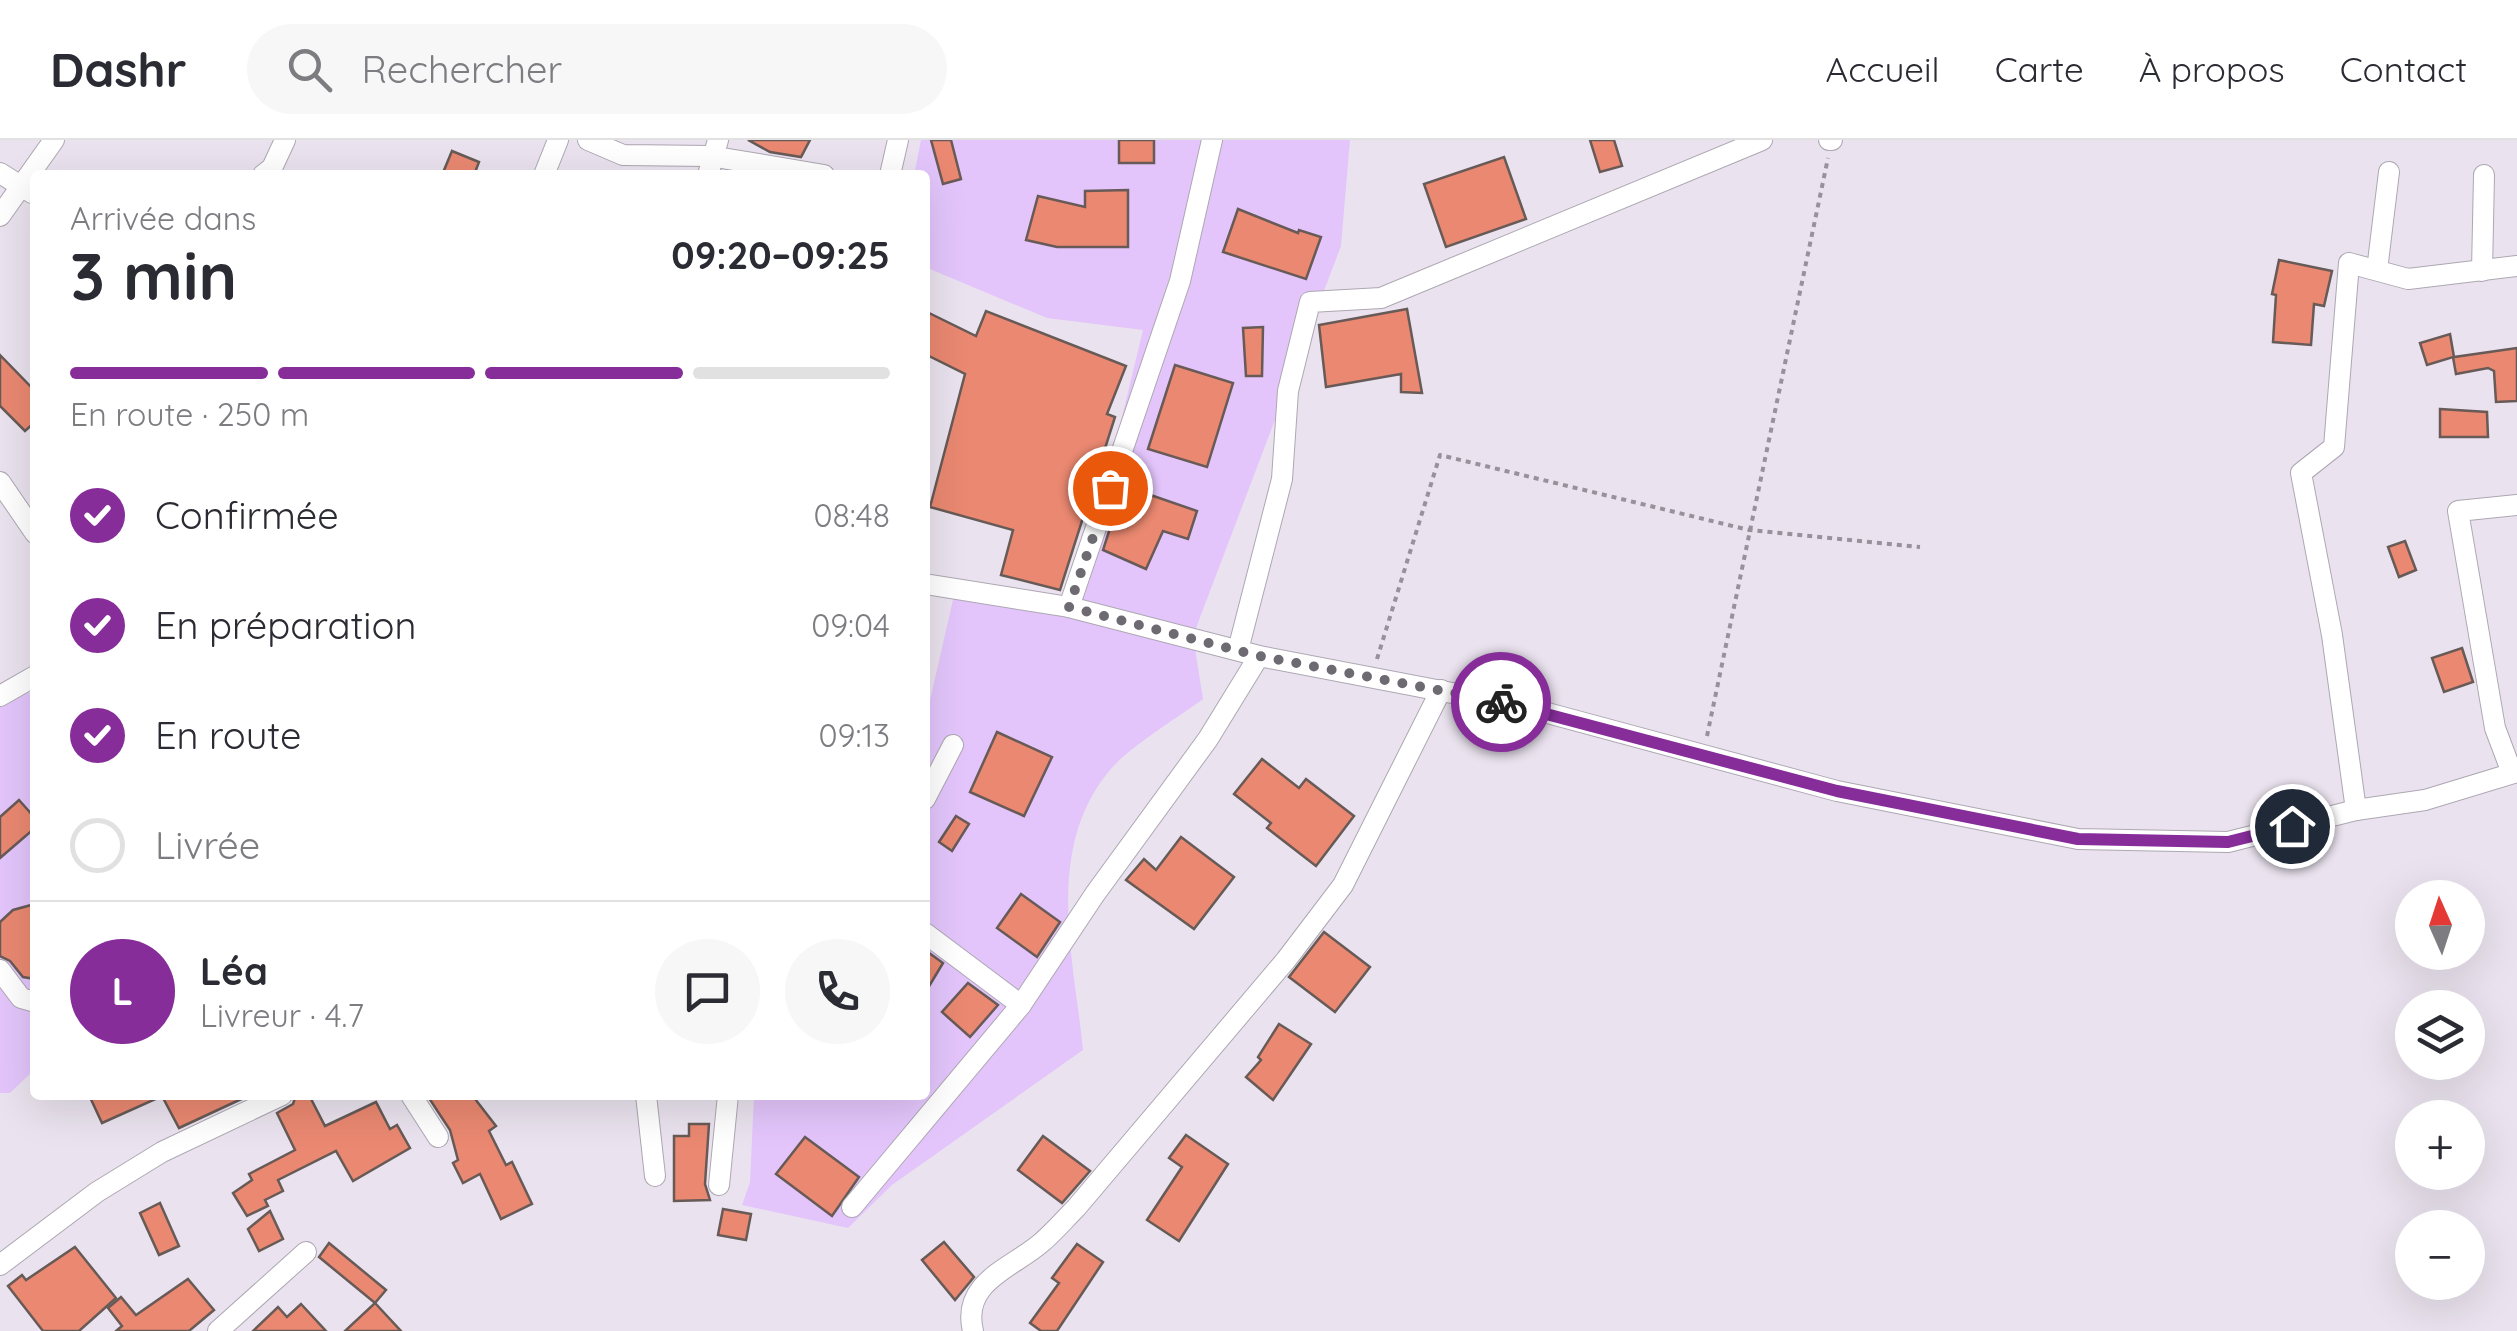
<!DOCTYPE html>
<html lang="fr">
<meta charset="utf-8">
<style>
body{margin:0;font-family:Quicksand,sans-serif;background:#f7f7f7;color:#2b2b33;height:100vh;display:flex;flex-direction:column;font-size:38px;white-space:nowrap}
*{box-sizing:border-box;margin:0}
p{font-size:32px;color:#7c7c81}
.icon{flex:none;width:55px;height:55px;fill:none;stroke:currentColor;stroke-width:2;stroke-linecap:round;stroke-linejoin:round}
.map{position:relative;flex:1;overflow:hidden}
.drawer{position:absolute;left:30px;top:30px;width:900px;height:930px;display:flex;flex-direction:column;background:#fff;border-radius:10px;box-shadow:0 10px 40px #0002}
.drawer>*{flex:none}
.needle{width:65px;rotate:357deg}
.fabs{position:absolute;left:2395px;top:740px;display:grid;gap:20px}
.fabs a{display:grid;place-items:center;width:90px;height:90px;border-radius:50%;background:#fff;box-shadow:0 10px 40px #0002;font-size:50px}
.pin{position:absolute;display:grid;place-items:center;width:85px;height:85px;color:#fff;margin:-42px;border:5px solid #fff;border-radius:50%;box-shadow:0 2px 10px #0007}
.courier{position:absolute;display:grid;place-items:center;width:100px;height:100px;margin:-50px;border:8px solid #862d9a;border-radius:50%;background:#fff;color:#222;box-shadow:0 2px 12px #0007}
.summary em{font-style:normal;font-weight:800}
.summary div{display:flex;flex-direction:column-reverse}
.summary{display:flex;align-items:center;justify-content:space-between;height:170px;padding:0 40px}
h1{font-size:65px;font-weight:800;line-height:75px}
.bar{display:grid;grid-template-columns:repeat(4,1fr);gap:15px 10px;align-content:center;height:120px;padding:0 40px}
.bar i{height:12px;border-radius:8px;background:#e1e1e2}
.bar .current{background:#862d9a}
.bar p{grid-column:span 4}
.line{display:flex;align-items:center;gap:25px;padding:0 40px;border-top:2px solid #e1e1e2}
.line div{flex:1}
.round{display:grid;place-items:center;flex:none;width:105px;height:105px;border-radius:52px;background:#f7f7f7}
ol{padding:0 40px;list-style:none}
li{display:flex;align-items:center;gap:30px;height:110px}
li p{margin-inline-start:auto}
li .icon{padding:10px;border-radius:50%;background:#862d9a;color:#fff;stroke-width:4}
li:last-child{color:#7c7c81}
li i{width:55px;height:55px;border:5px solid #e1e1e2;border-radius:50%}
header{display:flex;align-items:center;gap:60px;box-sizing:border-box;height:140px;padding:0 50px;background:#fff;border-bottom:2px solid #e1e1e2}
header strong{font-size:48px}
nav{display:flex;gap:55px;margin-inline-start:auto;font-size:35px}
.search{width:700px;height:90px;background:#f7f7f7;display:flex;align-items:center;gap:25px;box-sizing:border-box;padding:0 35px;border-radius:55px;color:#7c7c81;font-size:38px}
.map>svg:first-child{display:block}
.green{fill:#e3c5fb}
.building{fill:#ea8871;stroke:#675a57;stroke-width:2.5}
.lines{fill:none;stroke-linecap:round;stroke-linejoin:round}
.minor-casing{stroke:#ada7b2;stroke-width:22}
.path{stroke:#96919a;stroke-width:4;stroke-dasharray:5 5;stroke-linecap:butt}
.minor{stroke:#fff;stroke-width:20}
.done{stroke:#6e6a72;stroke-width:10;stroke-dasharray:0 18}
.route{stroke:#862d9a;stroke-width:12}
</style>
<header>
<strong>Dashr</strong>
<div class="search"><svg class="icon" aria-label="search" viewBox="0 0 24 24"><circle cx="10" cy="10" r="6"/><path d="M15 15l6 6"/></svg>Rechercher</div>
<nav><a>Accueil</a><a>Carte</a><a>À propos</a><a>Contact</a></nav>
</header>
<div class="map">
<svg width="2517" height="1191" viewBox="0 0 2517 1191">
<rect width="100%" height="100%" fill="#eae3ef"/>
<!-- green -->
<g class="green">
<path d="M 921,0 L 1350,0 L 1341,106 L 1193,496 L 1203,559 C 1175,580 1126,608 1106,635 C 1045,713 1074,819 1083,910 L 892,1045 L 848,1088 L 742,1065 L 750,1042 L 754,955 L 925,955 L 925,582 L 955,451 L 1069,467 L 1091,406 L 1143,190 L 1047,178 L 925,127 L 925,35 L 914,35 Z"/>
<path d="M 25,542 L 35,568 L 35,929 L 10,953 L 0,953 L 0,556 Z"/>
</g>
<!-- building -->
<g class="building">
<path d="M 748,0 L 810,0 L 801,17 L 770,12 Z"/>
<path d="M 931,0 L 951,0 L 961,39 L 943,44 Z"/>
<rect x="1119" y="0" width="35" height="23"/>
<path d="M 1590,0 L 1614,0 L 1622,26 L 1600,32 Z"/>
<path d="M 452,11 L 479,22 L 474,35 L 442,35 Z"/>
<path d="M 1504,17 L 1526,79 L 1446,107 L 1424,44 Z"/>
<path d="M 1128,50 L 1128,107 L 1057,107 L 1026,100 L 1038,56 L 1085,67 L 1085,51 Z"/>
<path d="M 1238,69 L 1298,93 L 1299,90 L 1321,97 L 1306,139 L 1223,112 Z"/>
<path d="M 2279,120 L 2332,131 L 2324,166 L 2314,164 L 2311,205 L 2273,202 L 2276,155 L 2272,154 Z"/>
<path d="M 1407,169 L 1422,253 L 1401,252 L 1401,234 L 1326,247 L 1319,185 Z"/>
<path d="M 925,171 L 976,196 L 986,171 L 1126,226 L 1107,274 L 1115,277 L 1060,450 L 1001,435 L 1013,390 L 930,367 L 965,234 L 925,214 Z"/>
<path d="M 1263,187 L 1262,236 L 1246,236 L 1243,188 Z"/>
<path d="M 2450,194 L 2454,217 L 2517,208 L 2517,261 L 2496,262 L 2494,231 L 2488,228 L 2456,234 L 2453,217 L 2427,225 L 2420,203 Z"/>
<path d="M 0,215 L 35,251 L 35,282 L 25,291 L 0,266 Z"/>
<path d="M 1175,225 L 1233,243 L 1207,327 L 1148,309 Z"/>
<path d="M 2440,269 L 2487,272 L 2488,297 L 2440,297 Z"/>
<path d="M 1139,351 L 1197,371 L 1188,399 L 1163,391 L 1146,429 L 1103,410 L 1112,382 L 1127,387 Z"/>
<path d="M 2405,401 L 2416,430 L 2399,437 L 2388,407 Z"/>
<path d="M 2462,508 L 2473,542 L 2444,552 L 2432,518 Z"/>
<path d="M 997,592 L 1052,617 L 1024,676 L 970,652 Z"/>
<path d="M 1262,619 L 1299,648 L 1306,639 L 1354,676 L 1316,726 L 1267,688 L 1271,683 L 1234,654 Z"/>
<path d="M 19,660 L 35,678 L 35,688 L 0,718 L 0,677 Z"/>
<path d="M 956,676 L 969,684 L 952,711 L 939,702 Z"/>
<path d="M 1181,697 L 1234,737 L 1194,789 L 1126,740 L 1144,719 L 1156,730 Z"/>
<path d="M 1021,754 L 1060,782 L 1037,817 L 997,788 Z"/>
<path d="M 35,764 L 35,839 L 23,837 L 10,821 L 0,816 L 0,782 L 13,770 Z"/>
<path d="M 1324,792 L 1370,827 L 1335,872 L 1289,837 Z"/>
<path d="M 925,810 L 943,823 L 925,853 Z"/>
<path d="M 968,843 L 998,865 L 970,897 L 942,872 Z"/>
<path d="M 1279,884 L 1311,904 L 1273,960 L 1246,937 L 1261,920 L 1258,917 Z"/>
<path d="M 89,955 L 250,955 L 179,988 L 162,956 L 102,983 Z"/>
<path d="M 296,955 L 309,955 L 325,986 L 376,962 L 390,989 L 397,985 L 410,1008 L 353,1041 L 336,1011 L 278,1040 L 283,1051 L 265,1060 L 268,1066 L 247,1076 L 233,1053 L 252,1040 L 249,1034 L 295,1010 L 277,973 L 293,964 Z"/>
<path d="M 427,955 L 472,955 L 496,986 L 489,991 L 506,1025 L 512,1022 L 532,1064 L 501,1079 L 480,1034 L 463,1043 L 453,1023 L 458,1020 L 450,990 Z"/>
<path d="M 689,984 L 709,984 L 705,1044 L 710,1060 L 674,1061 L 674,996 L 689,996 Z"/>
<path d="M 1186,995 L 1228,1024 L 1179,1101 L 1147,1080 L 1182,1027 L 1169,1018 Z"/>
<path d="M 1043,996 L 1090,1031 L 1062,1063 L 1018,1030 Z"/>
<path d="M 805,997 L 859,1037 L 832,1076 L 776,1034 Z"/>
<path d="M 160,1063 L 179,1106 L 159,1115 L 140,1073 Z"/>
<path d="M 723,1069 L 751,1074 L 746,1100 L 718,1095 Z"/>
<path d="M 270,1071 L 283,1099 L 259,1111 L 248,1089 Z"/>
<path d="M 944,1102 L 974,1137 L 955,1160 L 922,1120 Z"/>
<path d="M 329,1103 L 386,1150 L 375,1163 L 319,1117 Z"/>
<path d="M 1077,1104 L 1103,1122 L 1057,1191 L 1041,1191 L 1030,1183 L 1059,1143 L 1052,1138 Z"/>
<path d="M 75,1107 L 116,1158 L 79,1191 L 43,1191 L 8,1146 L 22,1135 L 26,1140 Z"/>
<path d="M 188,1139 L 214,1170 L 189,1191 L 116,1191 L 122,1186 L 108,1168 L 121,1157 L 136,1175 Z"/>
<path d="M 375,1163 L 401,1191 L 345,1191 Z"/>
<path d="M 301,1164 L 326,1191 L 253,1191 L 278,1167 L 287,1177 Z"/>
</g>
<g class="lines">
<defs>
<g id="minor">
<path d="M 588,0 L 623,15 L 710,16 L 824,35"/>
<path d="M 1829,0 L 1832,0"/>
<path d="M 0,33 L 32,53"/>
<path d="M 263,35 L 272,28 L 285,0"/>
<path d="M 544,35 L 558,0"/>
<path d="M 708,35 L 718,0"/>
<path d="M 890,35 L 898,0"/>
<path d="M 0,76 L 54,0"/>
<path d="M 2377,130 L 2389,32"/>
<path d="M 2482,131 L 2484,35"/>
<path d="M 0,342 L 35,393"/>
<path d="M 925,444 L 1069,467 L 1259,516 L 1525,567 L 1837,651 L 2078,699 L 2228,702 L 2356,670 L 2425,660 L 2517,632"/>
<path d="M 1069,467 L 1180,141 L 1212,0"/>
<path d="M 1238,510 L 1282,339 L 1288,251 L 1310,162 L 1381,158 L 1762,0"/>
<path d="M 0,556 L 35,536"/>
<path d="M 2512,633 L 2495,588 L 2458,371 L 2517,365"/>
<path d="M 925,659 L 953,605"/>
<path d="M 2356,670 L 2332,495 L 2301,333 L 2334,307 L 2349,123 L 2408,139 L 2517,126"/>
<path d="M 925,793 L 1021,865"/>
<path d="M 0,830 L 21,858 L 35,862"/>
<path d="M 411,955 L 438,997"/>
<path d="M 646,955 L 655,1036"/>
<path d="M 719,1045 L 728,955"/>
<path d="M 852,1067 L 1021,865 L 1095,754 L 1208,599 L 1259,516"/>
<path d="M 0,1125 L 97,1052 L 162,1012 L 282,955"/>
<path d="M 218,1191 L 306,1112"/>
<path d="M 973,1191 C 961,1142 1012,1128 1041,1103 C 1053,1093 1064,1080 1076,1068 L 1286,820 L 1343,745 L 1441,550"/>
</g>
</defs>
<!-- minor casing -->
<use href="#minor" class="minor-casing"/>
<!-- path -->
<g class="path">
<path d="M 1377,519 L 1440,315 L 1749,390 L 1920,407"/>
<path d="M 1707,596 L 1828,18"/>
</g>
<!-- minor -->
<use href="#minor" class="minor"/>
</g>
<g class="lines">
<!-- done -->
<path class="done" d="M 1110,348 L 1069,467 L 1259,516 L 1501,562"/>
<!-- route -->
<path class="route" d="M 1501,562 L 1837,651 L 2078,699 L 2228,702 L 2292,686"/>
</g>
</svg>
<div class="fabs">
<a><svg class="needle" viewBox="-14 -14 28 28"><path d="M0-13l5 13h-10z" fill="#e53935"/><path d="M0 13l5-13h-10z" fill="#7c7c81"/></svg></a>
<a><svg class="icon" aria-label="layers" viewBox="0 0 24 24"><path d="M12 4l9 5-9 5-9-5zM3 14l9 5 9-5"/></svg></a>
<a>+</a>
<a>−</a>
</div>
<div class="pin" style="left:1110px;top:348px;background:#ea580c"><svg class="icon" aria-label="bag" viewBox="0 0 24 24"><path d="M5 8h14l-1 12H6zM9 8a3 3 0 0 1 6 0"/></svg></div>
<div class="pin" style="left:2292px;top:686px;background:#1f2937"><svg class="icon" aria-label="home" viewBox="0 0 24 24"><path d="M3 11l9-7 9 7M6 9v11h12V9"/></svg></div>
<div class="courier" style="left:1501px;top:562px"><svg class="icon" aria-label="bike" viewBox="0 0 24 24"><circle cx="6" cy="16" r="4"/><circle cx="18" cy="16" r="4"/><path d="M6 16l4-8h5l3 8M10 8l3 8H6M13 5h3"/></svg></div>
<section class="drawer">
<div class="summary"><div><h1>3 min</h1><p>Arrivée dans</p></div><em>09:20–09:25</em></div>
<div class="bar"><i class="current"></i><i class="current"></i><i class="current"></i><i></i><p>En route · 250 m</p></div>
<ol>
<li><svg class="icon" aria-label="check" viewBox="0 0 24 24"><path d="M5 12l5 5 9-10"/></svg>Confirmée<p>08:48</p></li>
<li><svg class="icon" aria-label="check" viewBox="0 0 24 24"><path d="M5 12l5 5 9-10"/></svg>En préparation<p>09:04</p></li>
<li><svg class="icon" aria-label="check" viewBox="0 0 24 24"><path d="M5 12l5 5 9-10"/></svg>En route<p>09:13</p></li>
<li><i></i>Livrée</li>
</ol>
<div class="line" style="height:180px"><b class="round" style="background:#862d9a;color:#fff">L</b><div><b>Léa</b><p>Livreur · 4.7</p></div><a class="round"><svg class="icon" aria-label="chat" viewBox="0 0 24 24"><path d="M4 5h16v11H9l-5 4z"/></svg></a><a class="round"><svg class="icon" aria-label="phone" viewBox="0 0 24 24"><path d="M5 4h4l2 5-3 2q2 4 5 5l2-3 5 2v4C11 20 4 13 5 4z"/></svg></a></div>
</section>
</div>
